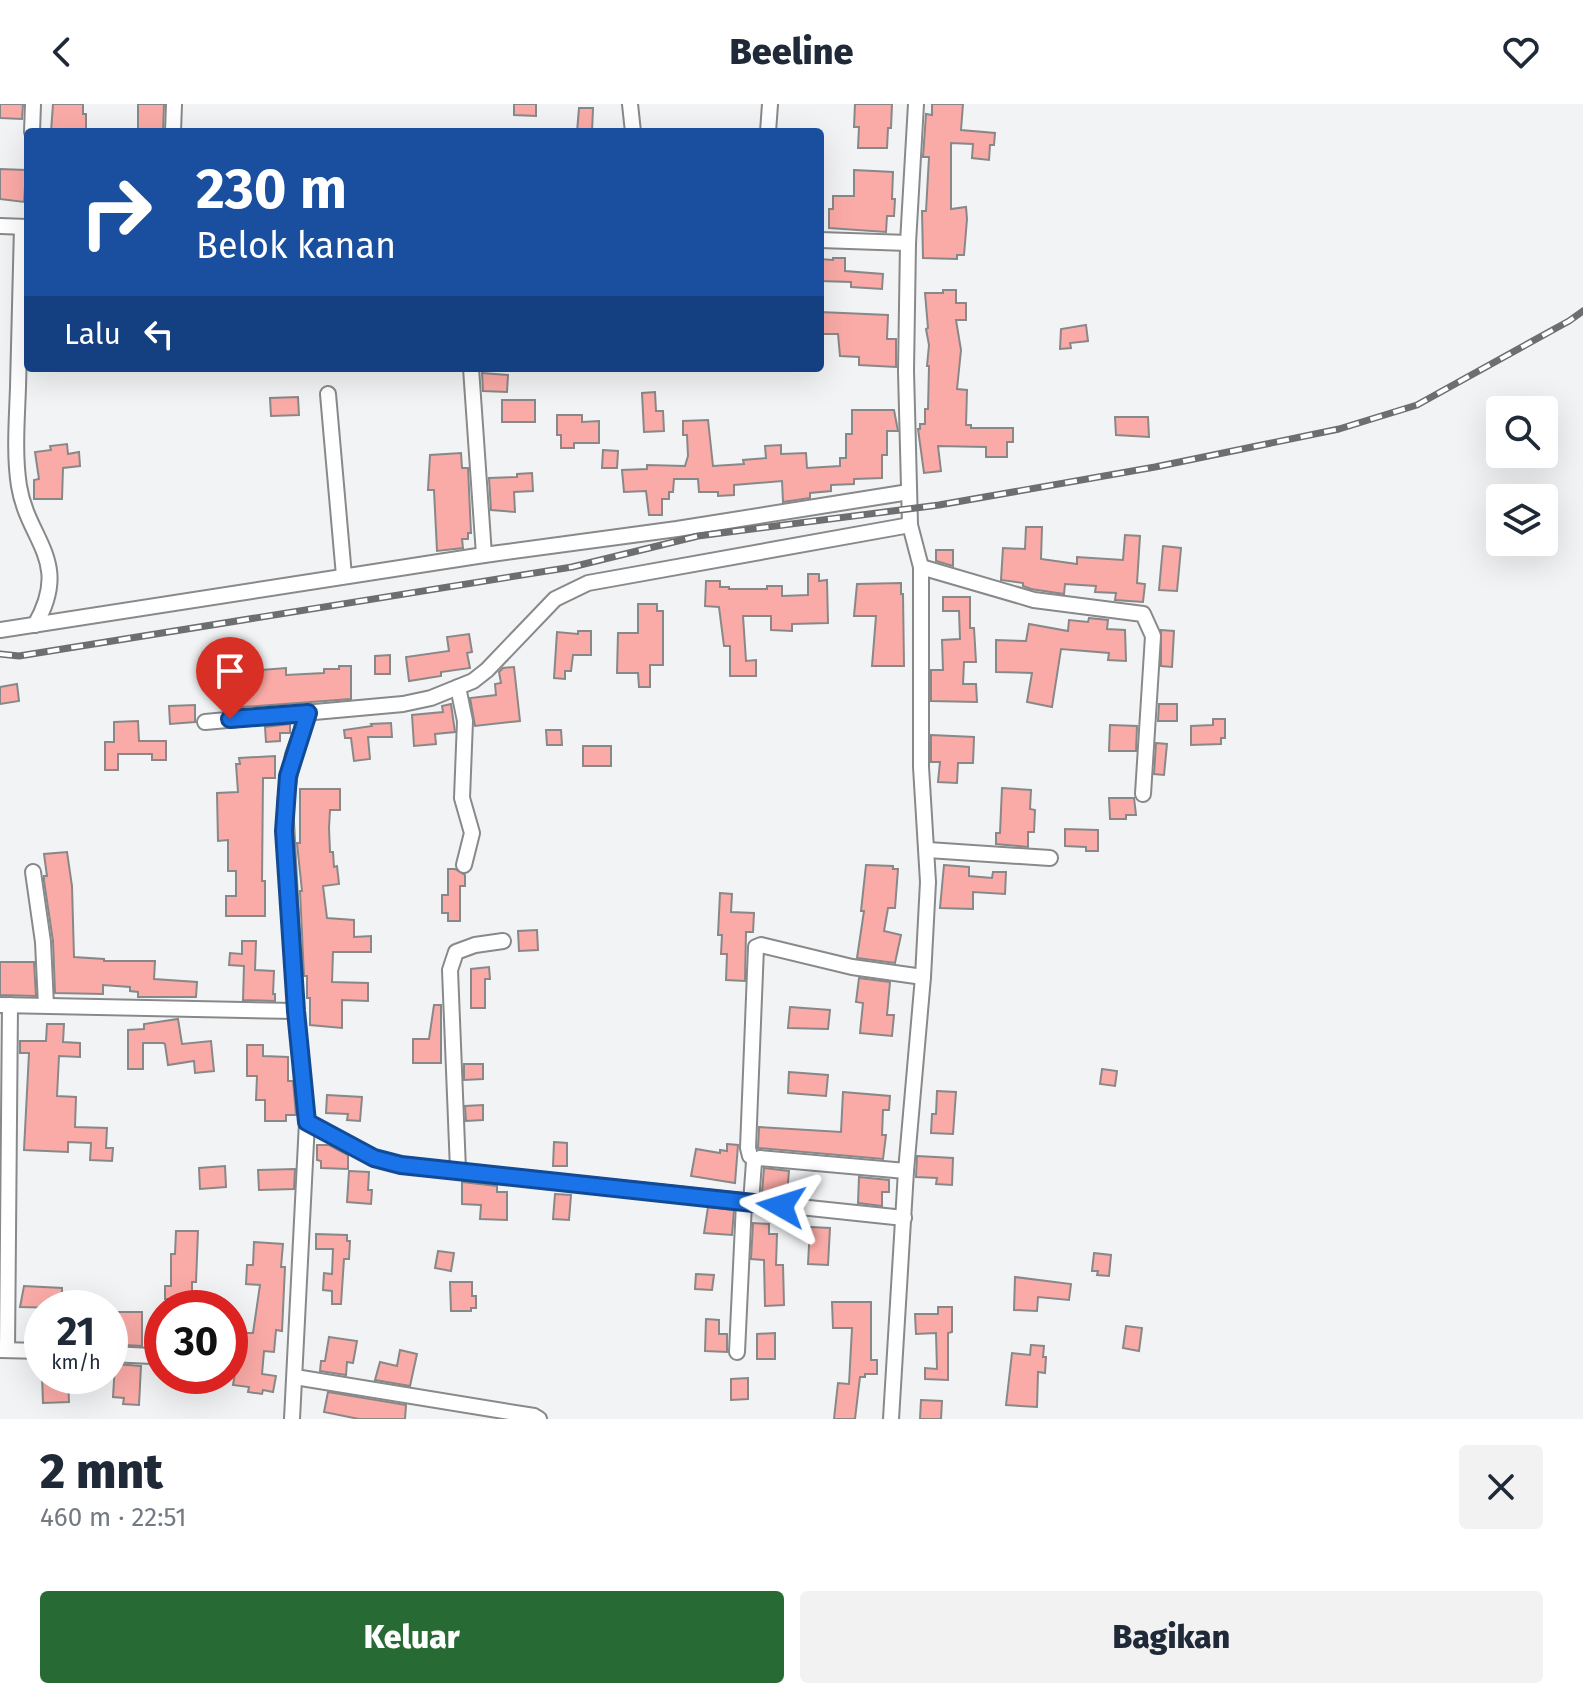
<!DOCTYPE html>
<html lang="id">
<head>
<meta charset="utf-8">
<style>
  :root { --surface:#fff; --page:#f2f2f3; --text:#1f2937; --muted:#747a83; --accent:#276a34 }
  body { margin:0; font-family:"Fira Sans",sans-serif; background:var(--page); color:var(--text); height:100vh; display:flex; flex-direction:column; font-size:30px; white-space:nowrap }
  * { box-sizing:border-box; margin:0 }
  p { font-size:26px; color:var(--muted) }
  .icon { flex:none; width:44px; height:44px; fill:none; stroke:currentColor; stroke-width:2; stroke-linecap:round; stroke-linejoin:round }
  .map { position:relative; height:1315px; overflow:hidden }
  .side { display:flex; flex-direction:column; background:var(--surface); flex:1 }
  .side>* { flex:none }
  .hud { position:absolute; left:24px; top:24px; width:800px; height:244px; border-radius:8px; box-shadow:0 8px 32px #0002; background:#1a4fa0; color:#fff; overflow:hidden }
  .controls { position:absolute; left:1486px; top:292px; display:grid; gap:16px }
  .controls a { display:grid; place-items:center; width:72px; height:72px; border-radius:8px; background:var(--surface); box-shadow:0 8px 32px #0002; font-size:40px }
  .speed { position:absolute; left:24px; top:1186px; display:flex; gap:16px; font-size:40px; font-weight:700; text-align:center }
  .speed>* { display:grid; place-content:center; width:104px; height:104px; border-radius:50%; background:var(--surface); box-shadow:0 8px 32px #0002; line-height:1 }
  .speed small { font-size:20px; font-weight:400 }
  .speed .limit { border:12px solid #d22; background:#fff; color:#111 }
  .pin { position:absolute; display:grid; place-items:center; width:68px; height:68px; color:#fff; margin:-82px -34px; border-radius:50% 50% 50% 0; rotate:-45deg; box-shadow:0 0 8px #0007 }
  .pin .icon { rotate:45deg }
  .me { position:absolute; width:88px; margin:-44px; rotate:276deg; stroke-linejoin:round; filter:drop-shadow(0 0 6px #0008) }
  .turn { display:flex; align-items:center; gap:28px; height:168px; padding:0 40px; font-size:36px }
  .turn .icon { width:104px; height:104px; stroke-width:2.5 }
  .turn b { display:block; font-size:56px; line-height:68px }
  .then { display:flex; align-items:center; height:76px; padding:0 40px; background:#0003; gap:16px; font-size:30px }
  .round { display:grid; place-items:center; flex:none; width:84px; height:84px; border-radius:8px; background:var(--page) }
  .headline { display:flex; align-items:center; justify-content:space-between; height:136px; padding:0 40px }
  h1 { font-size:48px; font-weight:800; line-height:60px }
  .cta { display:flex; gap:16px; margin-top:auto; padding:16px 40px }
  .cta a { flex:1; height:92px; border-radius:8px; background:var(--accent); color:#fff; font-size:32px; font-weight:800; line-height:92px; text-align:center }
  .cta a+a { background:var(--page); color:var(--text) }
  header { display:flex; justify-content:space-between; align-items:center; height:104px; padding:0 40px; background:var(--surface); font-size:36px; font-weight:800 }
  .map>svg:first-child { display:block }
  .building { fill:#fbaba7; stroke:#898888; stroke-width:2 }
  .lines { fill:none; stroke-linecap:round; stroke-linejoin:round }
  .minor-casing { stroke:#88898a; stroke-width:18 }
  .minor { stroke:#fff; stroke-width:14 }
  .rail-casing { stroke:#6d6e6f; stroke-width:7 }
  .rail { stroke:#fff; stroke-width:4; stroke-dasharray:12; stroke-linecap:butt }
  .route-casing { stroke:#114b97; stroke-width:20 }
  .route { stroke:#1a73e8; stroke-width:14 }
</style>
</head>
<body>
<header><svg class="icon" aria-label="back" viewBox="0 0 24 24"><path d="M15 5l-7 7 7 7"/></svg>Beeline<svg class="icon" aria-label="heart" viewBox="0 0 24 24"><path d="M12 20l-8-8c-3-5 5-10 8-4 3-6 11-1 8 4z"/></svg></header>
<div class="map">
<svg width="1583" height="1315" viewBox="0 0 1583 1315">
  <rect width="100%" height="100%" fill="#f2f3f5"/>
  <g class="building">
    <path d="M0,0H23L22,15L0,14Z"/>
    <path d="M53,0H83V10H86V28H51Z"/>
    <path d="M138,0H164L163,28H138Z"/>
    <path d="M514,0H536V12L514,11Z"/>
    <path d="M855,0H892L891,24H888L887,44H858L859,23H854Z"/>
    <path d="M932,0H963L961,26L995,29L994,41H990L989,56L972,54L973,40L951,39V105L966,103L967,115L964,151H957V155L923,154L922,107H926L929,53H923L926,10L932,11Z"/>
    <path d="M579,4H593L592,28H577Z"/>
    <path d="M0,65L26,66L24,98L0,95Z"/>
    <path d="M854,66L893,68L892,95H895L894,112H887L886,128L829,124V105H833V92H854Z"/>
    <path d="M833,154H845V167L883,170L882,185L851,183V178L820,177V155L833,156Z"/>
    <path d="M943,186H956V199H966V216H956L961,246L957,285L967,286L966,321H971V324H1013V338H1007V353H986V343L938,342L941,367L924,369L918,325H920V320H925V305H928L929,262H927L929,241L926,225L928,224L925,189H943Z"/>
    <path d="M820,208L888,211L887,235H896V263L859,261V253L840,252L838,230H820Z"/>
    <path d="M1086,221L1088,237L1070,239L1071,244L1060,245L1061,225Z"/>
    <path d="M482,269L508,271L507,288L483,287Z"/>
    <path d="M655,288L656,307H663L664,327L644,328L642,289Z"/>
    <path d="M298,293L299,311L271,312L270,294Z"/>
    <rect x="502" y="296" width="33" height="22"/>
    <path d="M852,306H894L898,327H887V351H882V374L854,375V380L831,381V387L810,389V394L783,398L782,377L734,381V391L718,392V388H699L698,375H674L673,388H669V395H662V411H649L646,387L624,388L622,366L647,365V361L685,362L688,352L687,331H683V317L708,316L713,362L744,360L743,356L766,354L765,342L781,341V350L806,349L807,364L840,362V354H846V330H852Z"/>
    <path d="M557,311H582V318L599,317V339H574V344H561V331H557Z"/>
    <path d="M1115,313H1148L1149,333L1116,331Z"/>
    <path d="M67,340L68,350L79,348L80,362L63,364L62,395H34V376L39,375L35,348L51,346L50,342Z"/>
    <path d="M603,346L618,347L617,364H602Z"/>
    <path d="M461,349L462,364H468L471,429H468V435H462L463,444L437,447L434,386H428L430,351Z"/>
    <path d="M532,369L533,387L514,388L515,408L491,406L489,374L517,373V370Z"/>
    <path d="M1026,423H1042L1041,455L1077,460V453L1123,456L1125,431L1140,432L1137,479L1145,480L1143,498L1115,496L1116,489L1095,488L1096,482L1065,480L1064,490L1031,485L1023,482V479L1001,476L1003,444L1025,445Z"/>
    <path d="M1163,442L1181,444L1177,487L1159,486Z"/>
    <path d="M936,446H953V462L936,457Z"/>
    <path d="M808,470H819V477L827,476L828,519L792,520V527L771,526V512H743L746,557L756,556V572H730V542H724L719,503L705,502L706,477H720V483H729V485H767V482H782V492L808,491Z"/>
    <path d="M901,479V490H903L904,562H872L876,512H854L857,480Z"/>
    <path d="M943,493H970V524H974L976,558H964L963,580H976L977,598L931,597V566H943L942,536L960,535L959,507H943Z"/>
    <path d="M638,500H657V507H663V561H650V583H639L638,569H617L618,529H638Z"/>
    <path d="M1089,514L1108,516L1107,525L1125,526L1126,557L1108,556L1109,549L1061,545L1052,603L1027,598L1032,569L996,568V536L1026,537L1029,520L1068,527L1069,516L1088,518Z"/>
    <path d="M1161,526L1174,527L1172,563L1161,562Z"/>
    <path d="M578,527H591V551H573L571,567H565V575L554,574L557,528L578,530Z"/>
    <path d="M469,530L472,548L467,549L470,564L441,568V572L409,577L406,553L449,547L447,533Z"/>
    <path d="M390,551V570H375V552Z"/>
    <path d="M339,562H351V595L229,604L226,576H234L233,568L286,564V571L324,569V565H339Z"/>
    <path d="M514,563L520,617L475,622L470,594L496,591L495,580L501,579L499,568L503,564Z"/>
    <path d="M17,580L19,597L0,600V583Z"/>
    <path d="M451,600L455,628L435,630L436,640L414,642L412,611L443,608L442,602Z"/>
    <path d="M1159,600H1177V617H1158Z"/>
    <path d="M195,601V618L170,620L169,602Z"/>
    <path d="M1213,615H1225V634H1221V640L1191,641V622L1213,621Z"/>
    <path d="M138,617L139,637H166V656H152V650H118V666H105V638H114V618Z"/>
    <path d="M391,619L392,633H368L370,655L354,657L351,634H345L344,626L372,622L371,620Z"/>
    <path d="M290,620V629H280V637L266,638L265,623Z"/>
    <path d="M1110,621L1137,622L1136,647H1109Z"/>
    <path d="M546,626H561L562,641H547Z"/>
    <path d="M931,631L974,633L973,659H958L957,679L938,678L940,658H931Z"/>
    <path d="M1156,639L1167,640L1164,671L1154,670Z"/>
    <rect x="583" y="642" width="28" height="20"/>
    <path d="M275,652V674H263L262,777H265V812H226V792H236V767H228V736L218,737L217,689L238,688L236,660H240L239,654Z"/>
    <path d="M1002,684L1031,686L1030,705L1035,706L1034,728H1028V743L996,740V729H1000Z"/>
    <path d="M300,685H340V706H330L329,724L330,748H333L334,763L337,762L339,780L323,782L327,814L354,816V833L371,832V848H333L332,878L368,879V897L342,896V924L310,921V894H307V872H304L300,787H302L297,739H300Z"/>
    <path d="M1109,694H1134L1136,711H1126V715H1110Z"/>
    <path d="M1065,725L1098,726V747H1086V743L1065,742Z"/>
    <path d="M67,748L72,782L74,853L104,855V857H155L154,875L197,878L196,893H138V888L130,887V883L103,881V890L55,889L53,837L44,777V772H47L44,750Z"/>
    <path d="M866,761L893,762V765H898L895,804H888L884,827L901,831L895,859L857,854L864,807H861Z"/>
    <path d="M944,761L969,763V772L992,774L993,768H1006L1005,790L973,788V805L940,804Z"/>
    <path d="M448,765H455L465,771V782H460V817H448V809H442V791H448Z"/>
    <path d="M720,789L732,790L731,808L754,809L753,828H746L745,877L726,876L727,850H721L722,831H718Z"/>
    <path d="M537,826L538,846L519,847L518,827Z"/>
    <path d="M242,837H256L255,866L274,867L273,890H275V897L243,896L244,862L229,861L230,849L242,850Z"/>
    <path d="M0,858H34L36,892L0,891Z"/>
    <path d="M489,863L490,875H485V904H471V865Z"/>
    <path d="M859,874L890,878L887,911H894L892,932L860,929L863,899L856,898Z"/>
    <path d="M434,901H441V959H413V935H429Z"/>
    <path d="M790,903L830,906L828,925L788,924Z"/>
    <path d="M178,915L182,940L211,937L214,967L195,969L194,957L168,961L165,940L163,939H143V965H128V926L144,925V920Z"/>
    <path d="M47,920H64L63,938L80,939V953L59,952L57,992L76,993L75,1023L107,1024L106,1044H113L112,1057L90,1056L91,1039L68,1038V1048L24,1046L29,949H20V937H46Z"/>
    <path d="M247,941H263V952L288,953V977H293L296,1011H286V1017H265V996H256L257,972H247Z"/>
    <path d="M464,960H483V975L464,976Z"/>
    <path d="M1102,965L1117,967L1115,982L1100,980Z"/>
    <path d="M789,968L828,971L826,992L788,989Z"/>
    <path d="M937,987L956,988L953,1030L931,1029L932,1010H936Z"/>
    <path d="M843,988L890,992L889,1006H883L882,1031H886L883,1055L758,1044L759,1023L841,1028Z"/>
    <path d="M327,991L362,993L360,1017L347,1016L348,1010L326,1009Z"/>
    <path d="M483,1001V1016L466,1017L465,1002Z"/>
    <path d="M554,1038L567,1039V1062H553Z"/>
    <path d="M727,1040L738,1041L735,1079L691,1072L696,1045L720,1049V1046L727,1047Z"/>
    <path d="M317,1041H329L348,1051V1065L321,1064V1057L317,1056Z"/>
    <path d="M917,1052L953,1054L952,1081L936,1080L937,1074L916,1073Z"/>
    <path d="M225,1062L226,1083L200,1085L199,1064Z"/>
    <path d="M764,1064L789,1067L787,1090L762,1089Z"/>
    <path d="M295,1065L294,1085L259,1086L258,1066Z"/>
    <path d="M349,1067L369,1068L368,1086H372L371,1100L347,1098Z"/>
    <path d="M859,1073L889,1076V1088H882V1102L858,1099Z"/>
    <path d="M462,1078L497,1082V1088H507V1116L480,1115L481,1101L462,1100Z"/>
    <path d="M555,1090L571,1091L569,1116L553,1115Z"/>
    <path d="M708,1103L734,1106L732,1131L704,1129Z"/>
    <path d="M753,1119L769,1120V1130H777L776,1161H783L784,1201L765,1202L764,1156L751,1155Z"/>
    <path d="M810,1123L830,1124L828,1161L808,1160Z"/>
    <path d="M176,1127H198L196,1178H192V1195H165V1182H171V1150H175Z"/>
    <path d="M316,1130L347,1131V1137H350L349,1155H344L341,1200H332V1187L323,1186L324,1169L332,1170L333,1145H316Z"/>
    <path d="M254,1138L283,1140L281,1163H285L282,1227L276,1226L274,1248L264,1247L262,1270L276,1272L273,1288L263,1286L262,1290L248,1288L249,1283L233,1281L235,1269H237L240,1229H253L260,1181L246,1180L247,1161H253Z"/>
    <path d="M438,1147L454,1149L451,1167L435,1164Z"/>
    <path d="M1094,1149L1111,1151L1109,1172L1097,1171L1098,1167H1092Z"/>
    <path d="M696,1170L714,1171L712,1186L695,1185Z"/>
    <path d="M1015,1173L1071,1180L1069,1196L1038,1193L1037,1207L1014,1206Z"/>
    <path d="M450,1178H472V1192H476V1204H471V1207H451Z"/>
    <path d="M24,1182L62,1184V1204L20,1203Z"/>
    <path d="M832,1198H871V1256H877V1270H865V1273H860L855,1315H834L838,1279L849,1280L852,1224H833Z"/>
    <path d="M938,1203H952V1228L948,1229V1276L925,1275V1264L937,1265L936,1229L916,1230L915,1210H938Z"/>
    <path d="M117,1208H142V1242L124,1241V1221H117Z"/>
    <path d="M706,1215L719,1216V1230H727V1248L705,1247Z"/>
    <path d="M1126,1222L1142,1224L1139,1247L1123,1244Z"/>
    <path d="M775,1229V1255H757V1230Z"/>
    <path d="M329,1233L357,1237L353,1259L347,1258L346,1271L320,1267L321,1257H325Z"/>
    <path d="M1031,1241L1044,1242L1043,1253H1046L1045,1269L1038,1268L1037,1303L1006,1301L1012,1249L1030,1251Z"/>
    <path d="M400,1246L417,1250L410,1282L375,1276L380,1258L397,1262Z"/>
    <path d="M115,1260L141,1262L139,1301L123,1300L124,1294L113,1293Z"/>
    <path d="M42,1272H68L69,1298L43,1299Z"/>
    <path d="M748,1274V1295L731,1296V1275Z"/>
    <path d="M328,1288L406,1301L405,1315H359L324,1308Z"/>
    <path d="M921,1296L942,1297L941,1315H920Z"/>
  </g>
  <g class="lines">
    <defs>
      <g id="minor">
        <path d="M630,0L633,28"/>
        <path d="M32,28L33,0"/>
        <path d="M173,28L174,0"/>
        <path d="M768,28L770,0"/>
        <path d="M0,122L28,123"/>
        <path d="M22,123C21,176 19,230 18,283C17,315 14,350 19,382C28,437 72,457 35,521"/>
        <path d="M820,136L908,139"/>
        <path d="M471,264L484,451"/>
        <path d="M328,290L344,472"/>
        <path d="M921,463L1034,496L1143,510L1153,532L1143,690"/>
        <path d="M0,526L484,451L677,425L909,388"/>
        <path d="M458,583L465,617L462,694L472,729L464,761"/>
        <path d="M205,618L403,600L431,594L473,577L487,566L555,495L588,479L910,421"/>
        <path d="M928,746L1050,754"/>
        <path d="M33,768L43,838L46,901"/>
        <path d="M0,901L296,907"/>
        <path d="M307,1018L374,1054L401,1061L904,1114"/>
        <path d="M756,1056L750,1052L748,1044L756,843L761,841L852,863L923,873"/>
        <path d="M458,1066L450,866L456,848L475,841L503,837"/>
        <path d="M751,1099L754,1058L760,1054L906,1067"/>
        <path d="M0,1246L42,1247"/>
        <path d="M7,1246L10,901"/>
        <path d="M737,1248L744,1099"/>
        <path d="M110,1250L152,1252"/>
        <path d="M295,1273L534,1312L539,1315"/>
        <path d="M292,1315L307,1018L296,907L285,699L293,651L308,609"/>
        <path d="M891,1315L906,1067L923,873L928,778L921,663V463L910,421L906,267L908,139L916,0"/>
      </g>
    </defs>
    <use href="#minor" class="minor-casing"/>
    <use href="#minor" class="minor"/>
    <defs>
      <path id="rail" d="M0,550L19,552L572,463L698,432L939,401L1155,363L1339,325L1417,301L1569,217L1583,207"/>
    </defs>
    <use href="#rail" class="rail-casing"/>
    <use href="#rail" class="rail"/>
  </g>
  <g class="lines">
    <defs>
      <path id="route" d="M230,615L308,609L288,672L284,727L296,907L307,1018L374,1054L401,1061L781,1102"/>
    </defs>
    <use href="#route" class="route-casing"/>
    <use href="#route" class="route"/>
  </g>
</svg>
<div class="controls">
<a><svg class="icon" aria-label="search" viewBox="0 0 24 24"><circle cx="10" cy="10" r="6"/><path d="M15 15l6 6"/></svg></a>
<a><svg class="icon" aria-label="layers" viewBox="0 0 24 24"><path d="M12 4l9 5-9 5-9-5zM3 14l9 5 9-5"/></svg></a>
</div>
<div class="speed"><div>21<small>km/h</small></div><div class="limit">30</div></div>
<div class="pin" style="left:230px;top:615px;background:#d93025"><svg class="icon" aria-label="arrive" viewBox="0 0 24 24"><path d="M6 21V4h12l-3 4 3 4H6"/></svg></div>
<svg class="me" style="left:781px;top:1102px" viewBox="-20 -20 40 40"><path d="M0-17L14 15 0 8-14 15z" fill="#1a73e8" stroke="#fff" stroke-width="4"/></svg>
<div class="hud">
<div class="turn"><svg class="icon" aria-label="right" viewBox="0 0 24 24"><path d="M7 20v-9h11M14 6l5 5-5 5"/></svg><div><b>230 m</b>Belok kanan</div></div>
<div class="then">Lalu<svg class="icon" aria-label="left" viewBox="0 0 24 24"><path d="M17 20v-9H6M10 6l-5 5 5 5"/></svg></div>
</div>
</div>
<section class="side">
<div class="headline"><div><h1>2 mnt</h1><p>460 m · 22:51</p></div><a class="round"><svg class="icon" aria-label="close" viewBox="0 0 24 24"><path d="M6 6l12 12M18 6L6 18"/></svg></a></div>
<div class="cta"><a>Keluar</a><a>Bagikan</a></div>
</section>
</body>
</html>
